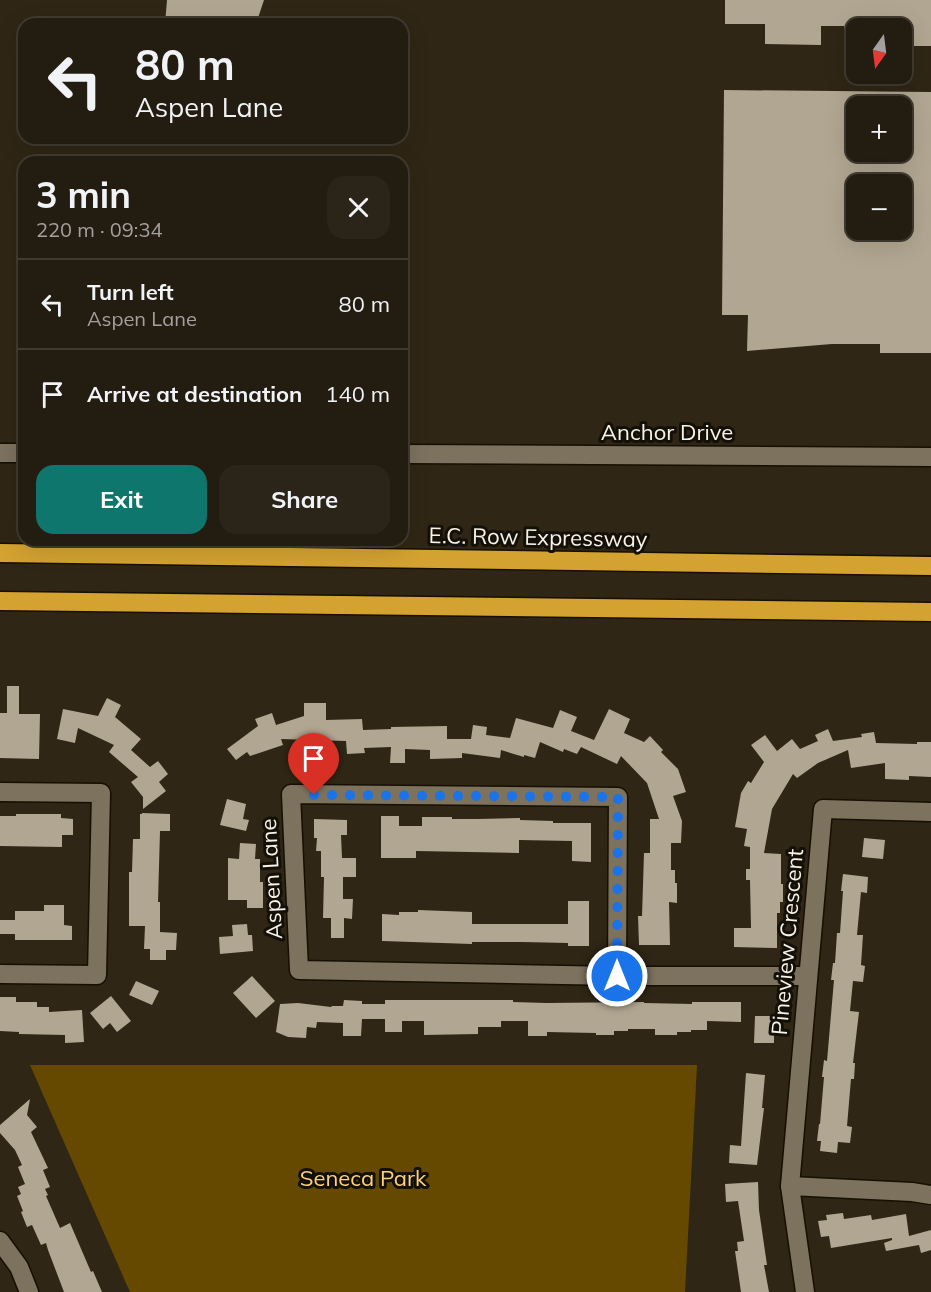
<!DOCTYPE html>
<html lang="en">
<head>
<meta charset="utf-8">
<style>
  :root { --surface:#231c10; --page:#2b2519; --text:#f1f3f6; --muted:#a3a19f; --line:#403a30; --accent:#0f766e }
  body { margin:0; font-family:Mulish,sans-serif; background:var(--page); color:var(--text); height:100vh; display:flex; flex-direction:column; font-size:22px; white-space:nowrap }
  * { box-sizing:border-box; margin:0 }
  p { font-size:20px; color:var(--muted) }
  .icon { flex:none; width:33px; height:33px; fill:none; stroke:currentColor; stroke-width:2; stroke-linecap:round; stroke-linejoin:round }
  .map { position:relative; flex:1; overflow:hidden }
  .sheet { position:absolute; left:18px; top:156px; width:390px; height:390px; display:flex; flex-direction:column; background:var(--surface); border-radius:18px; box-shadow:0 6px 24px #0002,0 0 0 2px var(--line) }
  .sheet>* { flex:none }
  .hud { position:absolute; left:18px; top:18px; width:390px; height:126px; border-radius:18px; box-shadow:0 6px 24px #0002,0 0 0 2px var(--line); background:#231c10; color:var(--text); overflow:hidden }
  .needle { width:39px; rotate:194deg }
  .fabs { position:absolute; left:846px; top:18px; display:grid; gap:12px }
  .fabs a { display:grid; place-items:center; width:66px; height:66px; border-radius:12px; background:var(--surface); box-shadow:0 6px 24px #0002,0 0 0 2px var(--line); font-size:30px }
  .pin { position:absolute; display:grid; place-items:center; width:51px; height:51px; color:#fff; margin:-62px -26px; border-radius:50% 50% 50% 0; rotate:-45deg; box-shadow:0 0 6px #0007 }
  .pin .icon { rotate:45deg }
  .me { position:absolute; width:66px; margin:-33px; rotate:0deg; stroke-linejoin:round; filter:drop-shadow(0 0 4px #0008) }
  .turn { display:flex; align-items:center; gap:21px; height:126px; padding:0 18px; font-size:27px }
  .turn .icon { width:78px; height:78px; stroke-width:2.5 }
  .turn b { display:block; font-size:42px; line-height:51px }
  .round { display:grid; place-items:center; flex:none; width:63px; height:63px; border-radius:18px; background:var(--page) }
  .overview { display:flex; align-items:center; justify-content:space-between; height:102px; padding:0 18px }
  h1 { font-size:36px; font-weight:700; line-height:45px }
  .action { display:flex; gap:12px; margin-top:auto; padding:12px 18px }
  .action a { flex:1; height:69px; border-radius:18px; background:var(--accent); color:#fff; font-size:24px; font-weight:700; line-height:69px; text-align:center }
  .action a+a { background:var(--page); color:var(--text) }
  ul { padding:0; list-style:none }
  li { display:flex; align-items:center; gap:18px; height:90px; padding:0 18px; border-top:2px solid var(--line) }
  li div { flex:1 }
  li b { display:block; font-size:22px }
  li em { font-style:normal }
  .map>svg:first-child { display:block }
  .green { fill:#664900 }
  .building { fill:#b1a691; fill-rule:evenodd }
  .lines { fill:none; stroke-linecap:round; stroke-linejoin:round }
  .minor-casing { stroke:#170f01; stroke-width:21 }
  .highway-casing { stroke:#170f01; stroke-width:21 }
  .minor { stroke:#7c725e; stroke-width:18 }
  .highway { stroke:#d4a231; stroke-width:18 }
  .route { stroke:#1a73e8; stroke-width:10; stroke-dasharray:0 18 }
  .labels { text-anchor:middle; stroke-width:6; stroke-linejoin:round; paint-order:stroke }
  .street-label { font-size:22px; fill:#f8f2e7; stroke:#131008 }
  .park-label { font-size:22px; fill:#fdd27c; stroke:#131008 }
</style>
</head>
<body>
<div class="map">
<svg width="931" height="1292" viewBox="0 0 931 1292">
  <rect width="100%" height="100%" fill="#2f2615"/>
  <path class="green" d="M30,1065H697L685,1292H130Z"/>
  <g class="building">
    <path d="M167,0H264L256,24H165Z"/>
    <path d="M725,0H931V46H902V28H856V46H844V26H821V45L765,44V24H725Z"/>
    <path d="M724,90L931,92V353H880V344H832L747,351L748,315H722ZM856,106H902V152H856ZM856,184H902V230H856Z"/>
    <path d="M7,686H19V714H40L39,759L0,758V713H7Z"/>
    <path d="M107,698L121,705L115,717L141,739L131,750L150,767L158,761L168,774L159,782L166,791L143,809V797L131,782L138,777L109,752L114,745L78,728L75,743L57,739L63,709L98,716Z"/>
    <path d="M304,703H326V720L362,719L363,730L391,729V727L447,726V739H471L473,725L487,727L486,735L510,738L516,718L553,728L560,710L577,717L571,731L594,740L609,709L630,719L624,733L644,742L650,736L663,750L661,752L678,769L686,792L673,796L682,821L681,843H671V870H675V883H677V903L669,902L670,945H639L638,916H642L644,853H650V819H659L647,783L621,756L617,764L581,747L577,754L564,749L563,752L540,742L535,758L524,755V757L501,750L500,758L462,753V758L430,759V750L405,749V763H390L391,747L364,748L365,753L347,754L346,741L281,739L283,745L250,756L247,752L236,760L227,749L258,726L255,719L272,713L276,725L304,716Z"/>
    <path d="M828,729L833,741L862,737L861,734L874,732L876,743L917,744V742H931V777L909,776V780L885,779V763L851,768L848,750L818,763L797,778L793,774L772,809L764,853L781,854V884H783V902H780V913H777V948L734,947V928H751L750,880H746V869H750V847L744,846L747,829L735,827L741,793L748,781L751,783L764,762L751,745L765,735L777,751L792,739L800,749L818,741L815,735Z"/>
    <path d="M227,799L246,804L243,819L249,820L246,831L220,825Z"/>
    <path d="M142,813L170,814V831H160L158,902H160V932L177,933L176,950H166V960H150V949H144L145,926H129V872H132L133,839H140V814H142Z"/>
    <path d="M16,814H61V818L73,819V835H62V847L0,846V816H16Z"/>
    <path d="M381,816H399V826H422V817H452V819H478L520,818V820L553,821V823H591V862L572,861V841L519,840V853L416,851V858H381Z"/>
    <path d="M314,819L347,820V835H341L342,858H356V877H343V899H353L352,919L344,918V938H331V918H323L324,877H321V851H316L317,838H314Z"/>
    <path d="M864,838L885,840L883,859L862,857Z"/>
    <path d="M240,843L256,844L255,859H260V882H263V908H247V900H228V858L239,859Z"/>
    <path d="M843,874L868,877L867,893L861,892L857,935H863L861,965L865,966L863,982L853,981L850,1011L859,1012L853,1063H855L854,1079H851L847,1126L852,1127L850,1143L838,1142L837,1153L820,1151L821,1141H817L819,1124H820L824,1077H822L824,1060L827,1061L834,980H831L833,963H835L837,933H840L843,891H841Z"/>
    <path d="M568,901H589V946H568V943L522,942H472V944L382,941V914L399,915V912H418V910L472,912V924H568Z"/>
    <path d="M44,905H64V925L72,926V940H15V934H0V920H15V911H44Z"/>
    <path d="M247,924L248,935H252L253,951L220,954L219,937L233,936L232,925Z"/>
    <path d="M252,976L275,1001L256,1018L233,993Z"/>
    <path d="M136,981L159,991L152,1005L129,995Z"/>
    <path d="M111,996L131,1021L117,1032L110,1023L103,1029L90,1013Z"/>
    <path d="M0,997H16V1002H37V1007H49V1012L82,1010L84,1042L65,1043V1035L19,1034V1032L0,1031Z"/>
    <path d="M344,1000L362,1001V1004H385V1000H513V1002L546,1003L644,1002V1003L692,1004V1002H741V1022L707,1021V1030H691V1032H677V1035H655V1029H628V1031H614V1035H596V1033L547,1032V1036H528V1021H501V1027H478V1034L424,1035V1021H402V1032H385V1019H362L361,1036H343V1023L317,1022L316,1028L307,1027L306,1038L288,1037L276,1032L280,1004L298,1003L331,1007L332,1006H343Z"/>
    <path d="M755,1016H774V1043H754Z"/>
    <path d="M746,1073L765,1075L762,1108H764L757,1165L729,1163L730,1145L741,1146Z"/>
    <path d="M30,1099L27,1115L37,1127L31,1132L48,1168L43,1170L50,1187L45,1189L48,1195L46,1196L60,1228L70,1223L91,1272L93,1271L102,1292H64L48,1250L46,1243L41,1245L32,1225L27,1227L21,1212L23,1211L17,1196L21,1194L18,1187L25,1184L18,1167L22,1165L15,1150L0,1133V1125Z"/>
    <path d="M758,1182L759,1210L767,1265H764L769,1292H741L735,1251H738L737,1242L744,1241L738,1201L726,1202L725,1184Z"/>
    <path d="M843,1213L844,1219L871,1215L872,1220L906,1214L909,1236L931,1230V1250L921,1253L919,1245L886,1251L884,1243L892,1240V1238L831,1248L829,1236L821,1237L818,1221L827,1220L826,1215Z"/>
  </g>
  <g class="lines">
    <defs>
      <g id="minor">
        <path d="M0,453H24"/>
        <path d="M402,454L931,457"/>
        <path d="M0,792L101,793L97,975L0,974"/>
        <path d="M617,976L299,970L291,794L618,797L617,976H808"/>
        <path d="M790,1186L912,1192L931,1195"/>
        <path d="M0,1241L19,1267L29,1292"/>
        <path d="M805,1292L790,1186L823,809L931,812"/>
      </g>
      <g id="highway">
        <path d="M0,553L931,566"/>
        <path d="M0,601L931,612"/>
      </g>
    </defs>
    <use href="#minor" class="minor-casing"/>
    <use href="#highway" class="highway-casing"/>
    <use href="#minor" class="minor"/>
    <use href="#highway" class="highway"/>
  </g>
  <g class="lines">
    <path class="route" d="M314,795L618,797L617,976"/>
  </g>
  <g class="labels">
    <g class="street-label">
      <text x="667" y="440">Anchor Drive</text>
      <text transform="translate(538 537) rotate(1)" y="8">E.C. Row Expressway</text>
      <text transform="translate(271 879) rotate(-93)" y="8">Aspen Lane</text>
      <text transform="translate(787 942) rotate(-85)" y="8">Pineview Crescent</text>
    </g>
    <g class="park-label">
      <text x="363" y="1186">Seneca Park</text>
    </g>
  </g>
</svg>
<div class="fabs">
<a><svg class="needle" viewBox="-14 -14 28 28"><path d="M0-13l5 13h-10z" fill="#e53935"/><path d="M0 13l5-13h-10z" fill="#a3a19f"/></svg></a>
<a>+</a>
<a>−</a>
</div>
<div class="pin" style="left:314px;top:795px;background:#d93025"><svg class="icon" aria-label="arrive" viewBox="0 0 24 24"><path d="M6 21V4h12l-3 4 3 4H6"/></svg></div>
<svg class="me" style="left:617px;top:976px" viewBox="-20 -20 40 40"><circle r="17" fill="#1a73e8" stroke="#fff" stroke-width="3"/><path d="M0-11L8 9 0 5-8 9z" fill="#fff"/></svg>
<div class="hud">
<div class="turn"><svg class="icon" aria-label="left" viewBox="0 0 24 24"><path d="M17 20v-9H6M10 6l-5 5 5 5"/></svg><div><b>80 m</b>Aspen Lane</div></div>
</div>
<section class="sheet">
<div class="overview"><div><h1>3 min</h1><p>220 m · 09:34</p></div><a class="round"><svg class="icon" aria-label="close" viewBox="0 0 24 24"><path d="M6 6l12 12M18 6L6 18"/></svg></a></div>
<ul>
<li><svg class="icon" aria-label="left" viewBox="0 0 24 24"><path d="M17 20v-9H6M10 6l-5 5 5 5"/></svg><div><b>Turn left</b><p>Aspen Lane</p></div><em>80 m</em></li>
<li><svg class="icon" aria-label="arrive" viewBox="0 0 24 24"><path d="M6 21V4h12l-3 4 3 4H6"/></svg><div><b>Arrive at destination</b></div><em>140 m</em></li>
</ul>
<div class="action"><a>Exit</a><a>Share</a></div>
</section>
</div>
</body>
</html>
